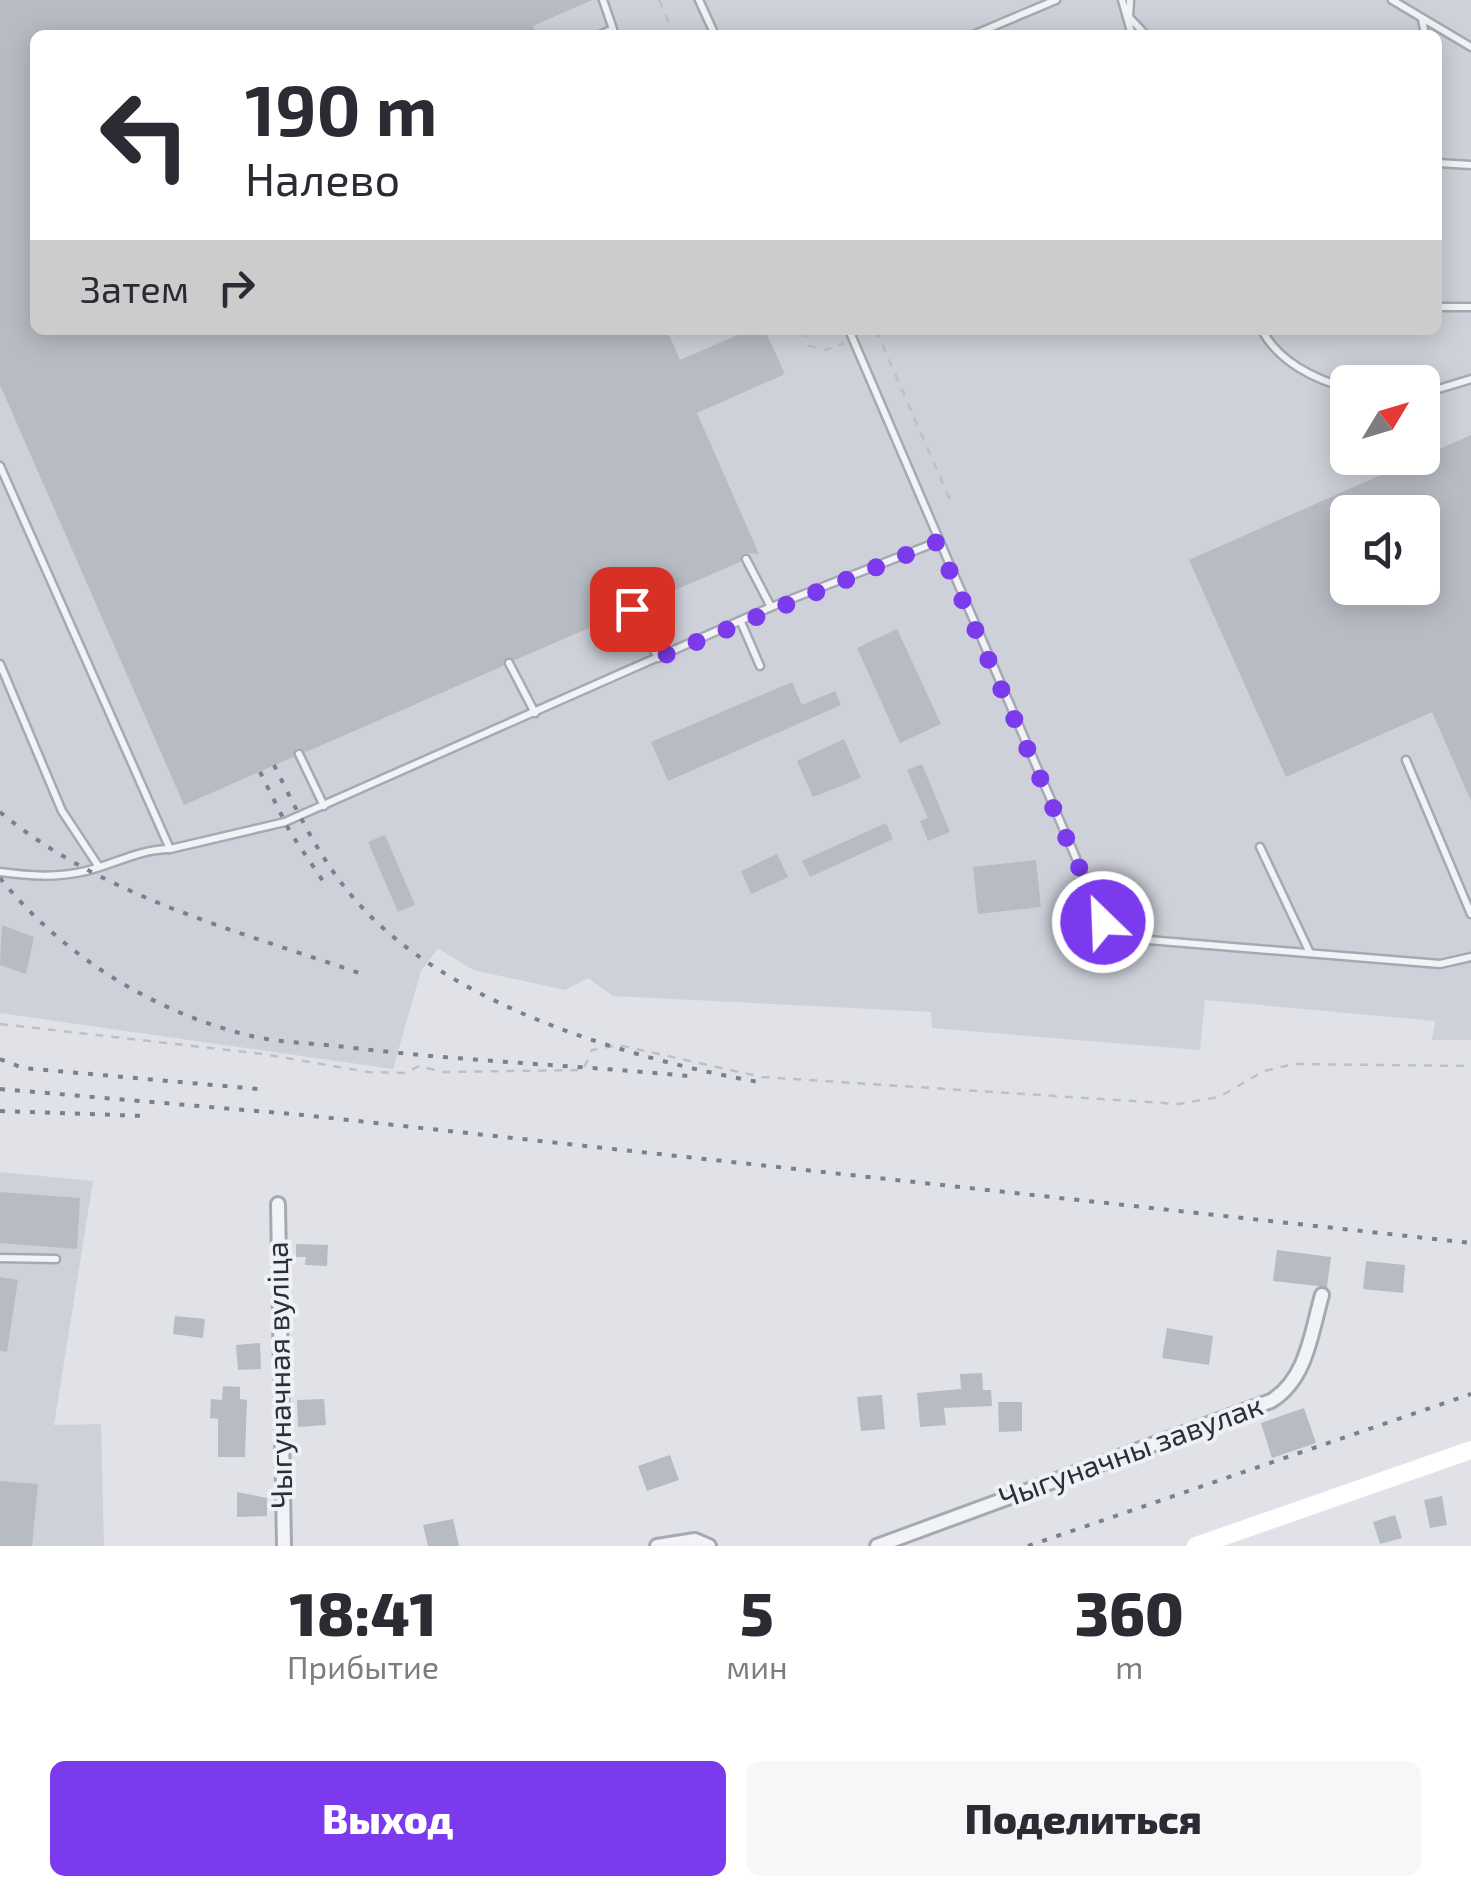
<!DOCTYPE html>
<html lang="ru">
<head>
<meta charset="utf-8">
<style>
  :root { --surface:#fff; --page:#f7f7f7; --text:#2b2b33; --muted:#7c7c81; --accent:#7c3aed }
  body { margin:0; font-family:"Exo 2",sans-serif; background:var(--page); color:var(--text); height:100vh; display:flex; flex-direction:column; font-size:38px; white-space:nowrap }
  * { box-sizing:border-box; margin:0 }
  p { font-size:32px; color:var(--muted) }
  .icon { flex:none; width:55px; height:55px; fill:none; stroke:currentColor; stroke-width:2; stroke-linecap:round; stroke-linejoin:round }
  .map { position:relative; height:1546px; overflow:hidden }
  .drawer { display:flex; flex-direction:column; background:var(--surface); flex:1 }
  .drawer>* { flex:none }
  .top-card { position:absolute; left:30px; top:30px; width:1412px; height:305px; border-radius:15px; box-shadow:0 5px 25px #0003; background:#fff; color:var(--text); overflow:hidden }
  .needle { width:65px; rotate:52deg }
  .controls { position:absolute; left:1330px; top:365px; display:grid; gap:20px }
  .controls a { display:grid; place-items:center; width:110px; height:110px; border-radius:15px; background:var(--surface); box-shadow:0 5px 25px #0003; font-size:50px }
  .pin { position:absolute; display:grid; place-items:center; width:85px; height:85px; color:#fff; margin:-42px; border-radius:20px; box-shadow:0 5px 15px #0006 }
  .me { position:absolute; width:110px; margin:-55px; rotate:336deg; stroke-linejoin:round; filter:drop-shadow(0 0 8px #0008) }
  .turn { display:flex; align-items:center; gap:35px; height:210px; padding:0 50px; font-size:45px }
  .turn .icon { width:130px; height:130px; stroke-width:2.5 }
  .turn b { display:block; font-size:70px; line-height:85px }
  .then { display:flex; align-items:center; height:95px; padding:0 50px; background:#0003; gap:20px; font-size:38px }
  .eta { display:flex; justify-content:space-evenly; align-items:center; height:170px; text-align:center }
  .eta b { font-size:60px; font-weight:800; line-height:70px }
  .primary-button { display:flex; gap:20px; margin-top:auto; padding:20px 50px }
  .primary-button a { flex:1; height:115px; border-radius:15px; background:var(--accent); color:#fff; font-size:40px; font-weight:800; line-height:115px; text-align:center }
  .primary-button a+a { background:var(--page); color:var(--text) }
  .map>svg:first-child { display:block }
  .built { fill:#ced1d9; fill-rule:evenodd }
  .building { fill:#b7bbc3; fill-rule:evenodd }
  .lines { fill:none; stroke-linecap:round; stroke-linejoin:round }
  .lane-casing { stroke:#a6a9b1; stroke-width:11 }
  .street-casing { stroke:#a6a9b1; stroke-width:18 }
  .path { stroke:#bec0c6; stroke-width:2.5; stroke-dasharray:8 8; stroke-linecap:butt }
  .lane { stroke:#f2f3f6; stroke-width:6 }
  .street { stroke:#f2f3f6; stroke-width:12 }
  .secondary { stroke:#fff; stroke-width:18 }
  .rail { stroke:#7b808f; stroke-width:4; stroke-dasharray:5 10; stroke-linecap:butt }
  .route { stroke:#7c3aed; stroke-width:18; stroke-dasharray:0 32.4 }
  .labels { text-anchor:middle; stroke-width:8; stroke-linejoin:round; paint-order:stroke }
  .street-label { font-size:30px; fill:#2a2f3d; stroke:#eff1f5 }
</style>
</head>
<body>
<div class="map">
<svg width="1471" height="1546" viewBox="0 0 1471 1546">
  <rect width="100%" height="100%" fill="#e0e2e7"/>
  <g class="built">
    <path d="M0,0H1471V1040H1432L1435,1021L1205,1000L1200,1050L932,1028L931,1012L613,996L588,978L565,990L473,970L438,948L421,971L393,1069L0,1013ZM35,35H1438V330H35ZM1348,382H1422V458H1348ZM1348,512H1422V588H1348Z"/>
    <path d="M0,1172L93,1181L54,1425L101,1424L104,1546H0Z"/>
  </g>
  <g class="building">
    <path d="M0,0H592L533,26L537,35H35V330H667L680,360L749,330H765L785,374L697,413L759,554L744,553L740,562L638,606L630,603L626,612L515,660L507,657L503,666L306,752L297,748L293,757L184,805L0,385Z"/>
    <path d="M1471,435V801L1432,712L1286,777L1189,560ZM1348,512H1422V588H1348Z"/>
    <path d="M897,629L941,724L900,743L857,648Z"/>
    <path d="M792,682L802,705L835,691L841,705L668,781L651,742Z"/>
    <path d="M844,739L861,778L813,797L797,761Z"/>
    <path d="M922,764L950,832L928,841L920,821L928,818L907,770Z"/>
    <path d="M886,823L893,839L810,877L802,861Z"/>
    <path d="M385,835L415,905L398,912L368,842Z"/>
    <path d="M777,854L788,877L751,894L741,871Z"/>
    <path d="M1036,860L1041,907L978,914L973,867Z"/>
    <path d="M2,925L34,937L26,974L0,965Z"/>
    <path d="M0,1192L80,1198L77,1249L0,1243Z"/>
    <path d="M296,1244L328,1245L327,1266L305,1265L306,1257H296Z"/>
    <path d="M1277,1250L1331,1257L1327,1287L1273,1281Z"/>
    <path d="M1366,1261L1405,1265L1403,1293L1363,1289Z"/>
    <path d="M0,1277L18,1280L7,1352L0,1351Z"/>
    <path d="M175,1316L205,1319L203,1338L173,1334Z"/>
    <path d="M1167,1328L1213,1336L1209,1365L1162,1358Z"/>
    <path d="M260,1343L261,1369L238,1370L236,1345Z"/>
    <path d="M982,1373L983,1390H991L992,1406L944,1408L946,1425L920,1427L917,1393L961,1389L960,1374Z"/>
    <path d="M223,1386L240,1387V1399L247,1400L245,1457H218V1419L210,1418L211,1399L222,1400Z"/>
    <path d="M882,1395L885,1429L861,1431L857,1397Z"/>
    <path d="M324,1399L326,1425L298,1427L297,1400Z"/>
    <path d="M998,1402H1022V1431L999,1432Z"/>
    <path d="M1304,1408L1316,1443L1272,1458L1261,1423Z"/>
    <path d="M670,1455L679,1480L647,1491L638,1466Z"/>
    <path d="M0,1481L38,1484L32,1546H0Z"/>
    <path d="M237,1492L267,1498V1516L237,1517Z"/>
    <path d="M1442,1496L1447,1525L1430,1528L1424,1500Z"/>
    <path d="M1395,1515L1402,1538L1380,1544L1373,1522Z"/>
    <path d="M453,1519L459,1546H428L423,1525Z"/>
  </g>
  <g class="lines">
    <defs>
      <g id="lane">
        <path d="M699,0L715,35"/>
        <path d="M1122,0L1132,35"/>
        <path d="M1130,0L1129,17L1146,35"/>
        <path d="M1392,0L1471,47"/>
        <path d="M1422,19L1425,35"/>
        <path d="M600,35L613,29L603,0"/>
        <path d="M973,35L1056,0"/>
        <path d="M1438,163L1471,165"/>
        <path d="M1438,307H1471"/>
        <path d="M849,330L1103,921L1116,934L1136,939L1440,964L1471,957"/>
        <path d="M1262,330C1278,361 1315,380 1348,388"/>
        <path d="M1422,394L1471,379"/>
        <path d="M0,466L170,849"/>
        <path d="M746,559L771,607"/>
        <path d="M632,609L658,658"/>
        <path d="M741,622L760,666"/>
        <path d="M509,663L535,713"/>
        <path d="M0,664L62,811L99,867"/>
        <path d="M299,754L324,806"/>
        <path d="M1406,760L1471,914"/>
        <path d="M1260,847L1310,953"/>
        <path d="M0,872C30,876 56,878 86,871C115,864 140,849 170,849L285,822L771,607L937,542"/>
        <path d="M0,1258L56,1259"/>
      </g>
      <g id="street">
        <path d="M278,1204L284,1546"/>
        <path d="M657,1546L695,1540L709,1546"/>
        <path d="M877,1546L1271,1401C1307,1379 1311,1333 1322,1295"/>
      </g>
    </defs>
    <use href="#lane" class="lane-casing"/>
    <use href="#street" class="street-casing"/>
    <g class="path">
      <path d="M659,0L674,35"/>
      <path d="M803,330L809,346L826,350L844,343"/>
      <path d="M876,330L950,500"/>
      <path d="M0,1024L263,1054L368,1072L405,1073L419,1066L443,1072L583,1070L592,1050L618,1045L762,1077L1178,1104L1219,1097L1264,1071L1294,1064L1471,1066"/>
    </g>
    <use href="#lane" class="lane"/>
    <use href="#street" class="street"/>
    <path class="secondary" d="M1196,1546L1471,1450"/>
    <g class="rail">
      <path d="M274,765C298,813 321,862 358,903C450,1006 627,1058 758,1082"/>
      <path d="M260,772L290,832L325,884"/>
      <path d="M0,812C104,898 239,931 365,975"/>
      <path d="M0,878C61,954 151,1011 247,1035C278,1043 313,1043 345,1047C459,1061 574,1065 688,1076"/>
      <path d="M0,1059L23,1068L258,1089"/>
      <path d="M0,1089L303,1115L1471,1243"/>
      <path d="M0,1111L145,1116"/>
      <path d="M1028,1546L1471,1394"/>
    </g>
  </g>
  <g class="lines">
    <path class="route" d="M632,609L658,658L937,542L1103,922"/>
  </g>
  <g class="labels">
    <g class="street-label">
      <text transform="translate(280 1375) rotate(-91)" y="10">Чыгуначная вуліца</text>
      <text transform="translate(1131 1452) rotate(-20)" y="10">Чыгуначны завулак</text>
    </g>
  </g>
</svg>
<div class="controls">
<a><svg class="needle" viewBox="-14 -14 28 28"><path d="M0-13l5 13h-10z" fill="#e53935"/><path d="M0 13l5-13h-10z" fill="#7c7c81"/></svg></a>
<a><svg class="icon" aria-label="sound" viewBox="0 0 24 24"><path d="M4 9h4l5-4v14l-5-4H4zM17 9q2 3 0 6"/></svg></a>
</div>
<div class="pin" style="left:632px;top:609px;background:#d93025"><svg class="icon" aria-label="arrive" viewBox="0 0 24 24"><path d="M6 21V4h12l-3 4 3 4H6"/></svg></div>
<svg class="me" style="left:1103px;top:922px" viewBox="-20 -20 40 40"><circle r="17" fill="#7c3aed" stroke="#fff" stroke-width="3"/><path d="M0-11L8 9 0 5-8 9z" fill="#fff"/></svg>
<div class="top-card">
<div class="turn"><svg class="icon" aria-label="left" viewBox="0 0 24 24"><path d="M17 20v-9H6M10 6l-5 5 5 5"/></svg><div><b>190 m</b>Налево</div></div>
<div class="then">Затем<svg class="icon" aria-label="right" viewBox="0 0 24 24"><path d="M7 20v-9h11M14 6l5 5-5 5"/></svg></div>
</div>
</div>
<section class="drawer">
<div class="eta">
<div><b>18:41</b><p>Прибытие</p></div>
<div><b>5</b><p>мин</p></div>
<div><b>360</b><p>m</p></div>
</div>
<div class="primary-button"><a>Выход</a><a>Поделиться</a></div>
</section>
</body>
</html>
